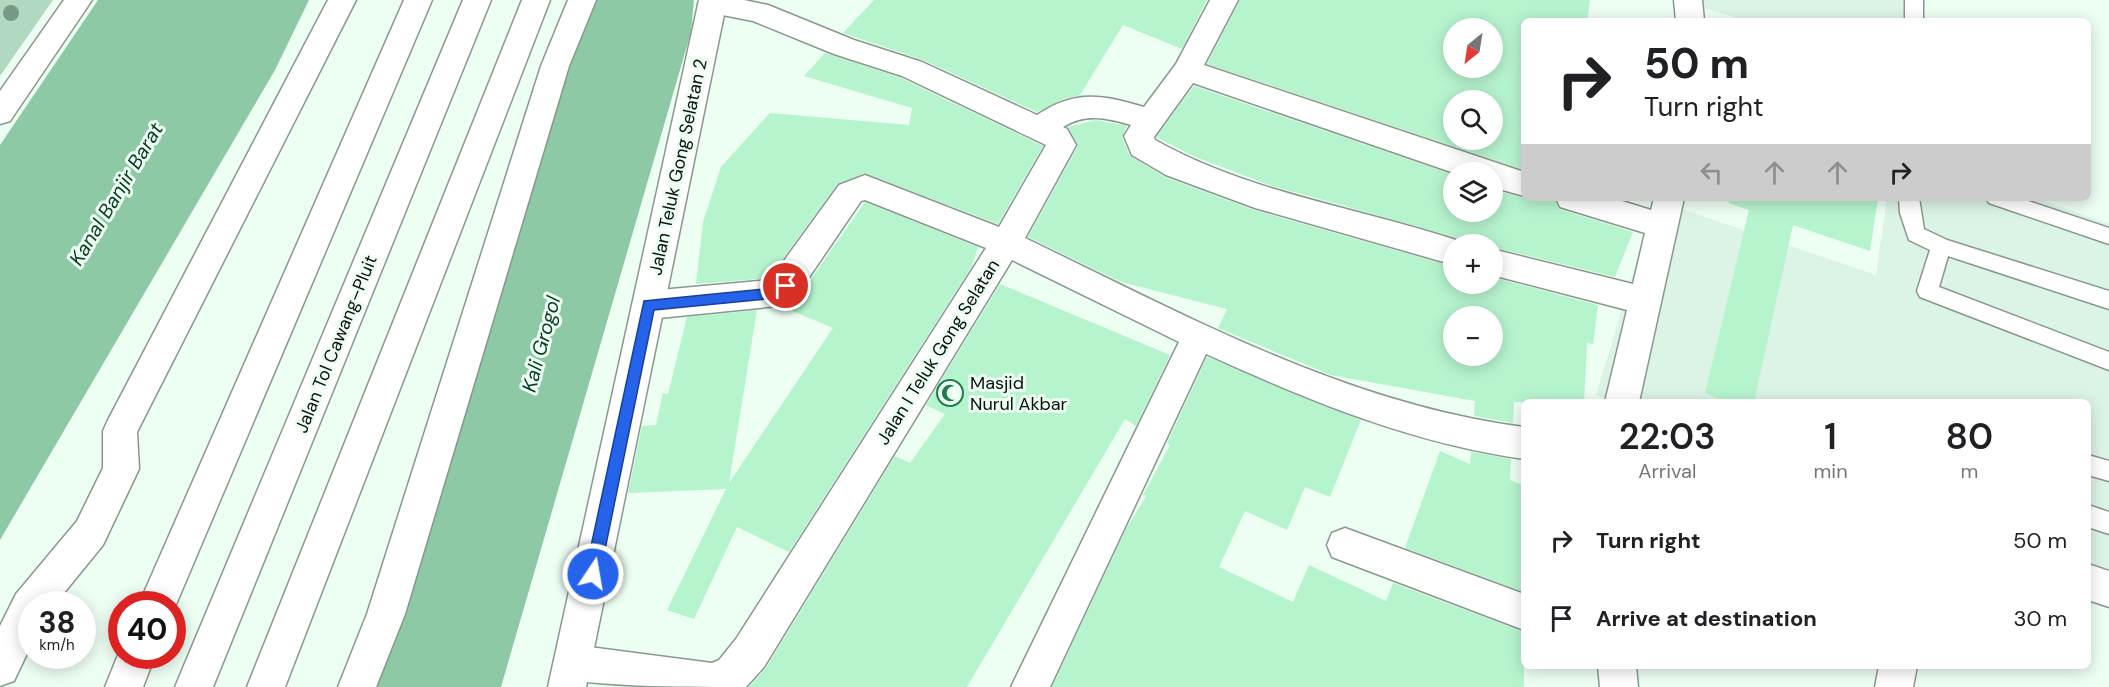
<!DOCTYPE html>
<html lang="en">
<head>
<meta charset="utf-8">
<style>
  :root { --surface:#fff; --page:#f2f2f2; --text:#202124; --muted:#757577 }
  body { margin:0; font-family:"DM Sans",sans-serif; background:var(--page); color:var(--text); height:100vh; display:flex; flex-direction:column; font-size:22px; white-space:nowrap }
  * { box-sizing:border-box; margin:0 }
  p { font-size:20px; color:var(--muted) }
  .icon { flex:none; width:33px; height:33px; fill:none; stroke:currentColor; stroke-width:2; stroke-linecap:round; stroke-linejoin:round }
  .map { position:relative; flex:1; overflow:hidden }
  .sheet { position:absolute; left:1521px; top:399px; width:570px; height:270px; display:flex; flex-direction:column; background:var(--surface); border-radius:9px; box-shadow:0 3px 15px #0003 }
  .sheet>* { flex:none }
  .guide { position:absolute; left:1521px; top:18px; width:570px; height:183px; border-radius:9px; box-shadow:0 3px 15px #0003; background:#fff; color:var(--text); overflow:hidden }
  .needle { width:39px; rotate:210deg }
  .controls { position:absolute; left:1443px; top:18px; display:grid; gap:12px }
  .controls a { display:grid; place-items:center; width:60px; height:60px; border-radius:50%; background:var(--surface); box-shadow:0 3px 15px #0003; font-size:30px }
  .speed { position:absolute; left:18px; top:591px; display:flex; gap:12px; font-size:30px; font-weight:700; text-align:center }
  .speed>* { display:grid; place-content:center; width:78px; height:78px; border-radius:50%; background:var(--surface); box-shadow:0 3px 15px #0003; line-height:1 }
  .speed small { font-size:15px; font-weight:400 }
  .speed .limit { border:9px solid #d22; background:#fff; color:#111 }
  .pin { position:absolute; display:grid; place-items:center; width:51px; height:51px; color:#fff; margin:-26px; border:3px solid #fff; border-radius:50%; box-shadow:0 2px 6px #0007 }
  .me { position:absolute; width:66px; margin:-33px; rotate:12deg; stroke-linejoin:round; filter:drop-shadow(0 0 4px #0008) }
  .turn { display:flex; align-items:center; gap:21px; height:126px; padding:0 24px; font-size:27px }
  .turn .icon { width:78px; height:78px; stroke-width:2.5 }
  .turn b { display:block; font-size:42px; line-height:51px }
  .lanes { display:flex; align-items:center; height:57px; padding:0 24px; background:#0003; justify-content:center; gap:30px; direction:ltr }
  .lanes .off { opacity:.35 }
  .eta { display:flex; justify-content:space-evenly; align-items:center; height:102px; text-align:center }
  .eta b { font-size:36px; font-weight:600; line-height:42px }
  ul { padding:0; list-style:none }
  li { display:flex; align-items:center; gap:18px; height:78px; padding:0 24px }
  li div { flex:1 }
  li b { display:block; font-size:22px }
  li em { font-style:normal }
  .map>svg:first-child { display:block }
  .built { fill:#dcf4e5 }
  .green { fill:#b1d9c0 }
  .water { fill:#8cc9a4 }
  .building { fill:#b6f4ce; fill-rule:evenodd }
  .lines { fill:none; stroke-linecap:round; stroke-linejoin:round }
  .lane-casing { stroke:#88988d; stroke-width:3 }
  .street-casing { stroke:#88988d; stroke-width:3 }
  .secondary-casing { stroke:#88988d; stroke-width:3 }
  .highway-casing { stroke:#88988d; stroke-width:3 }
  .lane { fill:#fff; fill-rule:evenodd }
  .street { fill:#fff; fill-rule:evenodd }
  .secondary { fill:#fff; fill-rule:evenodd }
  .highway { fill:#fff; fill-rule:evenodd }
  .tree { fill:#779987 }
  .route { fill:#2563eb; stroke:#184099; stroke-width:1.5 }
  .labels { text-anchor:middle; stroke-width:6; stroke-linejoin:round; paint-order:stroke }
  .street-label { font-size:18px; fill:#0a0f0c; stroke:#edfef3 }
  .poi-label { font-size:18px; fill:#0a0f0c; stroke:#edfef3; text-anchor:start }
  .water-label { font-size:20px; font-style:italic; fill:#073a22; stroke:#edfef3 }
</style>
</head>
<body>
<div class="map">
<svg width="2109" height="687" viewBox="0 0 2109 687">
  <rect width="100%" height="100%" fill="#edfef3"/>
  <g class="built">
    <path d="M1678,0H1912L1913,21H1747Z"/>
    <path d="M1887,198H2035L2109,224V577L2088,570V402H1615L1596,395L1655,200L1876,275Z"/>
  </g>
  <path class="green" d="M0,0H53L0,76Z"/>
  <g class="water">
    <path d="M98,0H309L275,70L0,540V145Z"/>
    <path d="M592,0H694L691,32L501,687H349Z"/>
  </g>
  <g class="building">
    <path d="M874,0H1207L1182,49L1123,25L1080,95L1064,99L1037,112L923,60L843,33Z"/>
    <path d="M1240,0H1590L1587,21H1524V170L1207,64ZM1454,28H1492V68H1454ZM1454,100H1492V140H1454Z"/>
    <path d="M825,53L901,78L1043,146L998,224L864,173L837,184L769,278L696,284L703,222L721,167L770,113L909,125L912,108L804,76Z"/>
    <path d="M1194,86L1454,175V212H1492V189L1523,198H1554L1559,209L1633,232L1615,277L1492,247V244H1466V241L1427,229L1269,185L1193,156L1156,137Z"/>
    <path d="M1096,120L1127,126L1122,137L1130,156L1165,177L1254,210L1454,267V284H1492V277L1598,305L1593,344L1587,343L1584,402H1514L1513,423L1474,416L1475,401L1331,375L1218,328L1227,309L1121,282L1028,237L1078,146L1068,127ZM1454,316H1492V356H1454Z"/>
    <path d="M1730,198H1878L1870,251L1793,225L1754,402H1727L1705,393L1749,210L1729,203Z"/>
    <path d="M865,202L978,247L972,266L789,552L737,527L694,619L667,610L726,489L628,493L642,426L656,425L663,393L668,394L687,317L757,310L729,483L833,328L783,307L799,296Z"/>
    <path d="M1000,284L1170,355L1136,426L1125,419L967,687H749L766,668L895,456L910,463L945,414L926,405Z"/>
    <path d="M1207,357L1361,420L1330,497L1305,487L1287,530L1245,511L1219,567L1293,602L1309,565L1386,601L1393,583L1524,632V687H1052L1126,529L1146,496L1143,495L1170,445L1167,443Z"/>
    <path d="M1440,451L1470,464L1471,452L1511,459L1510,480L1524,486V592L1405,548Z"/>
  </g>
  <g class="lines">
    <defs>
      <g id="lane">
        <rect x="1905" y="0" width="18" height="21"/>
        <path d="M1899,198H1919L1924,229L1947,240L2109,291V309L1948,256L1939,287L2109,352V370L1920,297L1917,291L1930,250L1909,240L1900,213Z"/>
        <path d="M1986,198H2019L2109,228V244L1989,203Z"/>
        <path d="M2088,455L2109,461V481L2088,475Z"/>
        <path d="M2088,505L2109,512V534L2088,527Z"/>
      </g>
      <g id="street">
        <path d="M64,0H92L10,121L0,124V91Z"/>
        <path d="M328,0H356L137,432L139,469L103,545L55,604H32V643L14,681L0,686V626L16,594L77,521L103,468V431L108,420Z"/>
        <path d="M701,0H744L768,5L854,40L922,62L1037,115C1076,89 1103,95 1144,107L1176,64L1210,0H1238L1204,65L1524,172V196L1492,187V172L1454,173L1193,83L1154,137L1155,140C1251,194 1362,208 1465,243L1454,244V265L1255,208L1166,175L1132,155L1124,136L1131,125C1106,118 1086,113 1063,127L1067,129L1076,145L1025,238C1185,315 1346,404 1524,427V459C1411,443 1310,401 1206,354L1050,687H1011L1179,342L1012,260L764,667L746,687C697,687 603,687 560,678L555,664L560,650L574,645L712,663L719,660L736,639L986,248L865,200L861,201L797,295L789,302L778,306L649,319L638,315L633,305L638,295L649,291L770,280L839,185L865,175L999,227L1046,145L902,76L834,54L753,21L702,11L698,4Z"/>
        <path d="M1674,0H1702L1704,21H1676Z"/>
        <path d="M1556,198H1612L1651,210L1654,198H1684L1639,402H1605L1627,310L1492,275V249L1633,284L1645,233L1560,207Z"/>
        <path d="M1345,528L1524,594V630L1332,557L1327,545L1332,533Z"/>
        <path d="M2088,564L2109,571V607L2088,600Z"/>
        <path d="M1598,666H1636L1638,687H1600Z"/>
        <path d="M1879,666H1917L1913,687H1875Z"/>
      </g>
      <path id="secondary" d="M699,0H727L586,687H548Z"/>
      <g id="highway">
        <path d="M404,0H432L172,614V604H139Z"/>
        <path d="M463,0H491L213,687H175Z"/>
        <path d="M522,0H550L285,687H247Z"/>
        <path d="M568,0H596L569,66L405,614L376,687H338L367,614L541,66Z"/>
        <path d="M122,645V656H155L143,687H105Z"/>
      </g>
    </defs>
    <use href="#lane" class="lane-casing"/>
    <use href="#street" class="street-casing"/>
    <use href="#secondary" class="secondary-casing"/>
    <use href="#highway" class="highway-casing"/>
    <use href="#lane" class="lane"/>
    <use href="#street" class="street"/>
    <use href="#secondary" class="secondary"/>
    <use href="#highway" class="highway"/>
  </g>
  <circle class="tree" cx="11" cy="13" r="8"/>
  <path class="route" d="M786,281L793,286L778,298L654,310L600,574L598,580L593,582L587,580L585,574L644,301L775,288Z"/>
  <defs>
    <symbol id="mosque-ring" viewBox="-11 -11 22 22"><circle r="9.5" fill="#edfef3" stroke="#227b4f" stroke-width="1.5"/><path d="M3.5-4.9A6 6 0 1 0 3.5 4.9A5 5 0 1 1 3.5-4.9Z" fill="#227b4f"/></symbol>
  </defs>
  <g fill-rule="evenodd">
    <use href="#mosque-ring" x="935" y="378" width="30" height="30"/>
  </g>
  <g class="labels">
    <g class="street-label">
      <text transform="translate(678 167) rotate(-78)" y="6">Jalan Teluk Gong Selatan 2</text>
      <text transform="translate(336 344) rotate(-68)" y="6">Jalan Tol Cawang–Pluit</text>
      <text transform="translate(938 352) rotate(-58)" y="6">Jalan I Teluk Gong Selatan</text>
    </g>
    <g class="poi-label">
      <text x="970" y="389">Masjid<tspan x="970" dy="21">Nurul Akbar</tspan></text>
    </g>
    <g class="water-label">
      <text transform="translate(116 194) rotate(-59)" y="7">Kanal Banjir Barat</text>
      <text transform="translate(541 344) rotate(-75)" y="7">Kali Grogol</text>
    </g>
  </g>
</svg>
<div class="controls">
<a><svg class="needle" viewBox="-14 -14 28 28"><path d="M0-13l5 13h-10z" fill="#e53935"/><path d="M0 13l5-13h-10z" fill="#757577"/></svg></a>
<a><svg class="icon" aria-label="search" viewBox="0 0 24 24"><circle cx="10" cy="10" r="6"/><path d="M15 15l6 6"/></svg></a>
<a><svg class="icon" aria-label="layers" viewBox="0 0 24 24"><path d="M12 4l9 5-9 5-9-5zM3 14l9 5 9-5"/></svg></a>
<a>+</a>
<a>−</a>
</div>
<div class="speed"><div>38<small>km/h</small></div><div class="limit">40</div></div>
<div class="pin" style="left:786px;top:286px;background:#d93025"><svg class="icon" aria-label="arrive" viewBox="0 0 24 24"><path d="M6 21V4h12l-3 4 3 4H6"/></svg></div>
<svg class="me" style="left:593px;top:574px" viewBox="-20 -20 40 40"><circle r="17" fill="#2563eb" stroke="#fff" stroke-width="3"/><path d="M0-11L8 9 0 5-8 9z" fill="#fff"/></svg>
<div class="guide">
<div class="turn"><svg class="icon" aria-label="right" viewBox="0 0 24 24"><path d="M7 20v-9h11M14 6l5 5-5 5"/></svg><div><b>50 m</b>Turn right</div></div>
<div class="lanes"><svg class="icon off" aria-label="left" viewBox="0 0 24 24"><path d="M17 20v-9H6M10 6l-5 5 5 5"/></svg><svg class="icon off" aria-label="ahead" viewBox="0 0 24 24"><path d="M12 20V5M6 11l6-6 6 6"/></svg><svg class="icon off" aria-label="ahead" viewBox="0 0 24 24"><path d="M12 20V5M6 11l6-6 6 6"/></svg><svg class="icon" aria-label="right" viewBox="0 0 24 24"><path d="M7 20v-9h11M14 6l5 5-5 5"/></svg></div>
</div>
<section class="sheet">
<div class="eta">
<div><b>22:03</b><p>Arrival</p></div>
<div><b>1</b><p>min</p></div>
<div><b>80</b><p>m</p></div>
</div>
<ul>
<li><svg class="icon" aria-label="right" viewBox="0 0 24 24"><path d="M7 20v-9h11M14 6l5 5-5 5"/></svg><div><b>Turn right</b></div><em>50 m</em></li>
<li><svg class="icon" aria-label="arrive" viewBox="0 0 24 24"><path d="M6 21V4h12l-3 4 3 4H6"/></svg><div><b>Arrive at destination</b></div><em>30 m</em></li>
</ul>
</section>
</div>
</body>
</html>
